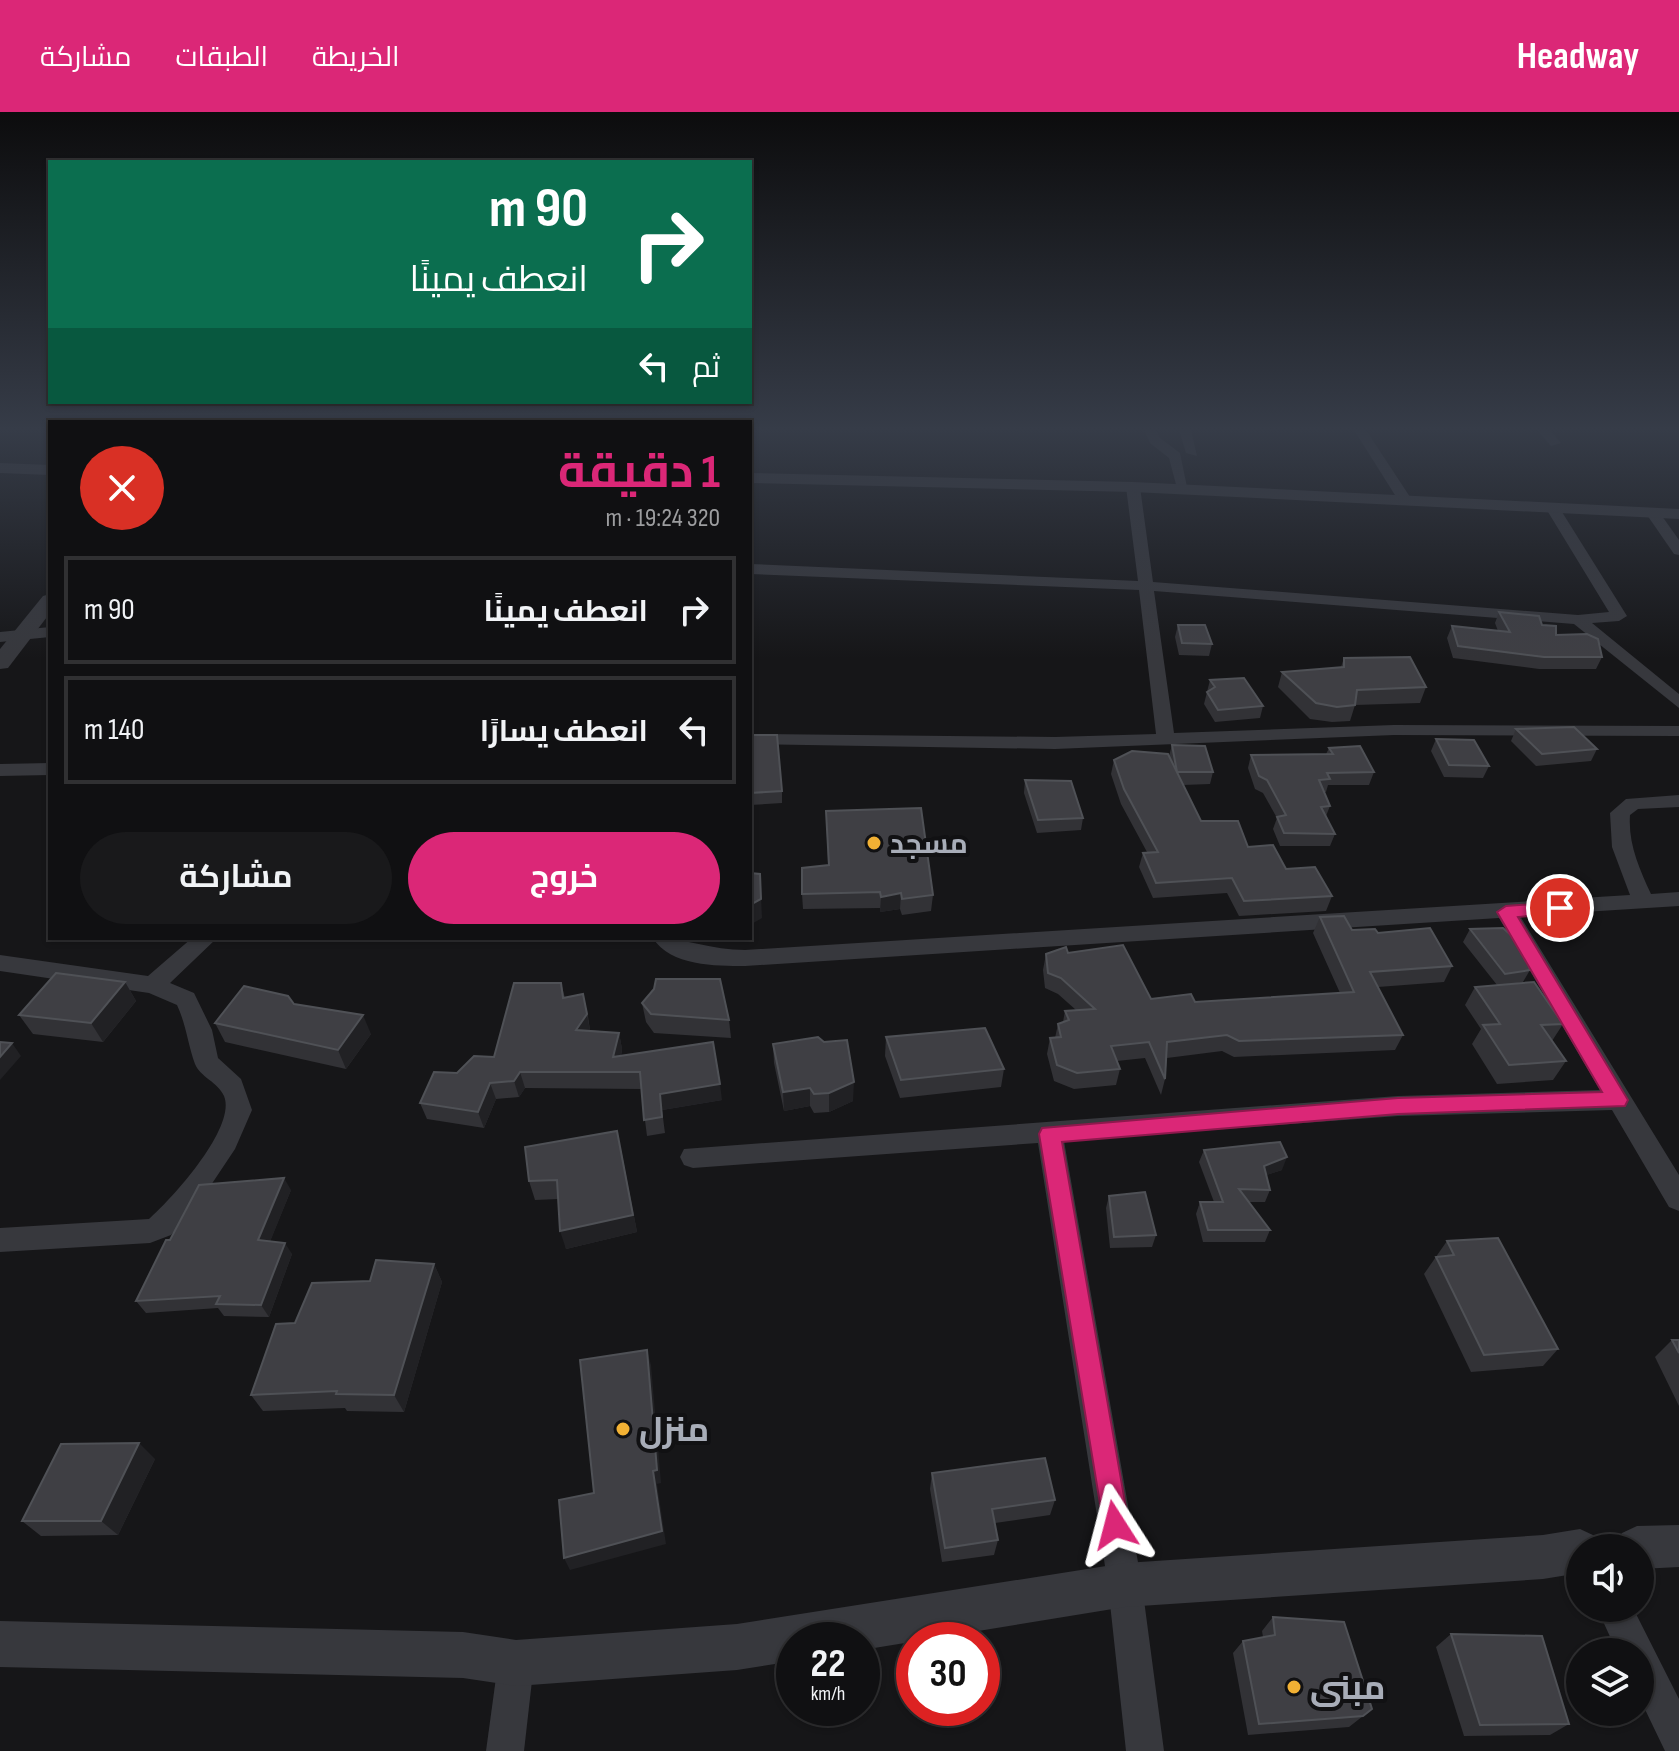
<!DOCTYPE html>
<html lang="ar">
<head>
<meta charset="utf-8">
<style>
  :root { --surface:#101012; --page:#19191b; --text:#f1f3f6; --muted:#9c9d9f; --line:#303032; --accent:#db2777 }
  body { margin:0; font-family:"Sofia Sans Condensed",Cairo,sans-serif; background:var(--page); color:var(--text); direction:rtl; height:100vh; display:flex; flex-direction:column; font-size:30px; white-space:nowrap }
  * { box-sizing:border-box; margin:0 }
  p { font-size:26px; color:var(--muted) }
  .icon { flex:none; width:44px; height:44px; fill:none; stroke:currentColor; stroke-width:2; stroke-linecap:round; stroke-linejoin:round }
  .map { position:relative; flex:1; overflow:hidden; direction:ltr }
  .details { position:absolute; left:48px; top:308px; width:704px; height:520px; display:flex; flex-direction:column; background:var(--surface); border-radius:0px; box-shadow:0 2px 6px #0004,0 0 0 2px var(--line); direction:rtl }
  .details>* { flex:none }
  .guide { position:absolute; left:48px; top:48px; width:704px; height:244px; border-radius:0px; box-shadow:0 2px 6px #0004,0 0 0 2px var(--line); direction:rtl; background:#0b6e4f; color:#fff; overflow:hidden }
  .tools { position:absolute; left:1566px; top:1422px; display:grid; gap:16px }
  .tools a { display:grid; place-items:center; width:88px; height:88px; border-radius:50%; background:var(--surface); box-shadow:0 2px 6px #0004,0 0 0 2px var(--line); font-size:40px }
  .speed { position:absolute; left:776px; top:1510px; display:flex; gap:16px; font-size:40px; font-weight:700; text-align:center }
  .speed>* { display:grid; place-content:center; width:104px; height:104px; border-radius:50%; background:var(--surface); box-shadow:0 2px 6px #0004,0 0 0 2px var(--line); line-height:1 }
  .speed small { font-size:20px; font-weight:400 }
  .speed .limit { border:12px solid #d22; background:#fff; color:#111 }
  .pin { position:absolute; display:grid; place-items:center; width:68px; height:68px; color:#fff; margin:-34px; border:4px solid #fff; border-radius:50%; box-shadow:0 2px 8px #0007 }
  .me { position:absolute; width:88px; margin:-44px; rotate:351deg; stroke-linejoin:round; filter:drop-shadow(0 0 6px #0008) }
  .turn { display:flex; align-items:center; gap:28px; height:168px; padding:0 32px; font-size:36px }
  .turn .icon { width:104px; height:104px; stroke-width:2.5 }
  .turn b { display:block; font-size:56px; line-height:68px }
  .then { display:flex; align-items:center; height:76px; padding:0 32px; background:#0003; gap:16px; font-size:30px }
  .round { display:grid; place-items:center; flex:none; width:84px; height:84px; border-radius:42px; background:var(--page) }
  .summary { display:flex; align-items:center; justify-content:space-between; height:136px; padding:0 32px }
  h1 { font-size:48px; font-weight:700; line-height:60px; color:var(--accent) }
  .button { display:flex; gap:16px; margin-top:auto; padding:16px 32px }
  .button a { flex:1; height:92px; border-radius:48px; background:var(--accent); color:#fff; font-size:32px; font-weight:700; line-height:92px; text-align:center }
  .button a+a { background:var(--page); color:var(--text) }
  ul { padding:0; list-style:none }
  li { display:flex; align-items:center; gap:24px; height:108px; margin:0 16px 12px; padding:0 16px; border:4px solid var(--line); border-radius:0px }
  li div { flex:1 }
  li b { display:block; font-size:30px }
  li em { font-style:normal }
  header { display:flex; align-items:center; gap:48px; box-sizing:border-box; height:112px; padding:0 40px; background:var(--accent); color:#fff }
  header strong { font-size:38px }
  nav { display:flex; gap:44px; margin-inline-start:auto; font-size:28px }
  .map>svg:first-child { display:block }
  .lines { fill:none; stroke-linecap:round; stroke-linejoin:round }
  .minor { fill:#37383d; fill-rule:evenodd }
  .tertiary { fill:#37383d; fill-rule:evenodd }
  .wall { fill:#323236 }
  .shaded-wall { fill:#212124 }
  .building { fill:#3f3f44; stroke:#4f5156; stroke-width:2 }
  .route { fill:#db2777; stroke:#8e194d; stroke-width:2 }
  .poi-dot { fill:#f2b134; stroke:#111113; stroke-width:3 }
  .labels { text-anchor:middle; stroke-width:8; stroke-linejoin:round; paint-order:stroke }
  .poi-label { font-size:28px; font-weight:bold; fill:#a8adb8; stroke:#111113; text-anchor:start }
  .near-poi-label { font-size:34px; font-weight:bold; fill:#a8adb8; stroke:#111113; text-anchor:start }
</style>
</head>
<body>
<header>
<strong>Headway</strong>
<nav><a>الخريطة</a><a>الطبقات</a><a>مشاركة</a></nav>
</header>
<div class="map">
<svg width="1679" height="1639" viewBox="0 0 1679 1639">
  <rect width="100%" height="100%" fill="#161618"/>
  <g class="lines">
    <g class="minor">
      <path d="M1144,318H1156L1160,326L1180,341L1188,380H1178L1169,346L1150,331Z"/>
      <path d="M1179,318H1191L1197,344L1186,341Z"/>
      <path d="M1354,318H1366L1412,388L1410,391H1400Z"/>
      <path d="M1537,318H1550L1561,331L1551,334Z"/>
      <path d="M1133,371L1140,375L1153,470L1578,503L1609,500L1545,395L1557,392L1627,504L1619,509L1592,511L1679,582V596L1574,512L1154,479L1174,621L1394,613L1679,614V624L1394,623L1055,637L750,632V622L1055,625L1156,622L1139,478L750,462V452L1138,469L1126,375Z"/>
      <path d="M1652,396L1657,397L1679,428V443L1674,442L1645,400Z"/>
      <path d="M50,515V525L0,530V520Z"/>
      <path d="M50,651V663L0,664V652Z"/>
      <path d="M1679,683V695L1638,697L1630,703C1628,731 1639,756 1651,782L1679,780V794L1520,804L1679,1063V1099L1669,1095L1612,998L1398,1004L1064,1029L1142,1473L1164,1639H1126L1108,1473L1038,1031L693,1056L684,1053L680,1045L684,1037L1398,984L1600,978L1499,806L745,854C716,854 670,854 653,826C685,826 712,838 745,838L1630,783L1612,735L1610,701L1626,687Z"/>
      <path d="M192,826H217L170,871L194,881L212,918L218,946L241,967L252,998L235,1037L201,1088L171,1123L150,1131L0,1140V1116L149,1107C172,1087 237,1015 224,984C218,970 200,965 195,952C188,933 186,912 177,893L149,881L0,859V843L148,864Z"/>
      <path d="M1597,1496H1633L1679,1587V1639H1665L1640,1587V1540H1617Z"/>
      <path d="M516,1533L529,1538L534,1551L524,1639H486L498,1551L503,1538Z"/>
    </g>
    <g class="tertiary">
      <path d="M0,351L50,353V363L0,361Z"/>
      <path d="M750,361L1133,370L1679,397V407L1133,380L750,371Z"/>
      <path d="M50,482V501L8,556L0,557V537L43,484Z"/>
      <path d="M1679,1413V1455L1640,1457V1436H1615L1622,1421L1637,1414Z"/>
      <path d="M1580,1417L1595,1424L1600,1436H1580V1461L1543,1467L1125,1495L862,1538V1528H794V1549L737,1558L516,1574L463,1566L0,1555V1509L463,1520L516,1528L737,1512L1125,1451L1543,1423Z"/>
    </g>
  </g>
  <g class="wall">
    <path d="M1499,500L1542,513L1556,523L1602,545L1596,557H1539L1453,546L1447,526L1452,514L1498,519L1495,511Z"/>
    <path d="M1178,513L1212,532L1209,544L1179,543L1175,525Z"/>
    <path d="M1344,546L1426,575L1420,591L1355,593L1350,609L1332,610L1310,607L1278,575L1282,560L1341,555Z"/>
    <path d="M1210,568L1263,594L1260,606L1215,610L1204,592Z"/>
    <path d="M1516,617L1597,637L1591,649L1536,654L1511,629Z"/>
    <path d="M750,623L782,679V691L750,693Z"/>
    <path d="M1436,627L1489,654L1483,666L1444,665L1431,639Z"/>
    <path d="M1172,633L1213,660L1210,672L1183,673L1201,709L1332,784L1326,799L1239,804L1227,781L1153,786L1139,755L1143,741L1147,740L1121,692L1111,662L1114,648L1169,644Z"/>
    <path d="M1329,636L1374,660L1369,673H1328L1326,680H1324L1330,694L1326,704L1335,722L1330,734H1280L1273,717L1277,706L1263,681L1255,677L1248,656L1251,643L1326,642Z"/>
    <path d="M1025,668L1083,706L1081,718L1037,721L1024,681Z"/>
    <path d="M826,699L933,783L931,799L902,803L900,797L880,800V796L803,797L802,782L828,753Z"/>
    <path d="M1320,805L1352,818L1378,821L1452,854L1444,870L1378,875L1403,923L1395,938L1234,945L1222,939L1167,946L1165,967L1161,983L1145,946L1117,949L1120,957L1116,973L1074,977L1054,969L1047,942L1050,926H1055L1058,912L1063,910L1065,899L1076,898L1058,882L1045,876L1043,858L1046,842L1068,841L1151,887L1195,890L1340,881L1313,821Z"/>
    <path d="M1470,817L1530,858L1523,870L1512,872L1563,912L1552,929L1566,949L1553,968L1497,972L1472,932L1481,917L1465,893L1475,875L1497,873L1463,830Z"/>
    <path d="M125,870L136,889L103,930L33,922L19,903Z"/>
    <path d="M561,871L565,886L587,898L590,918L619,921L622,937L621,944L722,988L662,998L665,1021L647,1024L641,977L525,976L519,985L496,987L484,1016L427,1007L420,991L457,961L494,945Z"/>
    <path d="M654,877L729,908L731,926L654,921L646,910L642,891Z"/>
    <path d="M294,892L371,922L346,957L225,930L215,911Z"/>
    <path d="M886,925L1004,957L1001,975L900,986L885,944Z"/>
    <path d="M773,932L853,989L829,1000L814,1001L810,994L784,999L774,951Z"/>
    <path d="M621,1037L637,1120L566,1137L558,1087L535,1088L529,1069Z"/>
    <path d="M1204,1038L1282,1058L1266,1063L1270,1078L1265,1090H1249L1270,1118L1265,1130H1203L1196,1102L1200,1090H1214L1199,1050Z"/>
    <path d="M291,1078L270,1129L292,1142L269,1205L224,1204L218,1196L146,1201L136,1189L170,1128Z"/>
    <path d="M1109,1084L1156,1123L1152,1135L1110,1136L1106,1096Z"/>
    <path d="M1447,1129L1558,1237L1543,1254L1471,1260L1424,1162Z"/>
    <path d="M434,1152L442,1170L404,1300L347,1299L345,1296L263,1299L251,1283L295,1211L370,1169Z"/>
    <path d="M1672,1228H1679V1294L1655,1245Z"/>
    <path d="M155,1347L118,1423L41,1424L22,1409Z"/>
    <path d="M932,1361L1055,1388L1050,1403L995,1411L998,1428L994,1443L942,1450L930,1377Z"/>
    <path d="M1273,1505L1372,1597L1349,1615L1248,1623L1233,1541L1243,1529L1263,1525L1262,1519Z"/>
    <path d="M1451,1522L1569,1612L1550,1623L1464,1624L1436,1535Z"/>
  </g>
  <g class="shaded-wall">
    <path d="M760,762L762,806L750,813V793Z"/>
    <path d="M901,781L900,797L880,800L881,785Z"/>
    <path d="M125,870L136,889L103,930L91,911Z"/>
    <path d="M583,882L590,918H576Z"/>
    <path d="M363,903L371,922L346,957L338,938Z"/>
    <path d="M619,921L622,937L617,961L613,945Z"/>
    <path d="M12,931L21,944L0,968V945Z"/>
    <path d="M520,960L525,976L519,985L514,969Z"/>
    <path d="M854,970L853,989L829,1000V981Z"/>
    <path d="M490,971L496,987L484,1016L478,1000Z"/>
    <path d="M720,972L722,988L662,998L665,1021L660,982Z"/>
    <path d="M810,976V994L784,999L783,980Z"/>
    <path d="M621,1037L637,1120L566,1137L560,1119Z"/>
    <path d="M1287,1045L1282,1058L1258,1066L1264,1054Z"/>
    <path d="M284,1066L291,1078L266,1140L258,1128Z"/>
    <path d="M285,1131L292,1142L269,1205L261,1193Z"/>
    <path d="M434,1152L442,1170L404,1300L394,1283Z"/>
    <path d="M647,1238L651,1253L661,1371L657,1372L666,1432L570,1458L564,1446L653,1359Z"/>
    <path d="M139,1331L155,1347L118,1423L101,1409Z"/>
  </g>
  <g class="building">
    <path d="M1499,500L1539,504L1542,513L1556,514V523L1587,522L1598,527L1602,545H1544L1458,534L1452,514L1510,520Z"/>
    <path d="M1178,513H1205L1212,532L1182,531Z"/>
    <path d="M1410,545L1426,575L1357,578L1355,593L1337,595L1316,591L1282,560L1344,555V546Z"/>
    <path d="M1244,566L1263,594L1218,598L1207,580L1215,575L1210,568Z"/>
    <path d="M1574,615L1597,637L1542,642L1516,617Z"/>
    <path d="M750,623H777L782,679L750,681Z"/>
    <path d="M1436,627L1474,628L1489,654L1449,653Z"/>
    <path d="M1172,633L1205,634L1213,660H1177Z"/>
    <path d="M1360,634L1374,660L1327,661L1330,667L1319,668L1330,694L1321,695L1335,722L1284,721L1277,705L1286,703L1267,668L1259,664L1251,643L1333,642L1329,636Z"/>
    <path d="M1132,639L1168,642L1201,709H1238L1248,735L1273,733L1286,757L1315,755L1332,784L1244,789L1232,766L1156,771L1143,741L1158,740L1124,677L1114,648Z"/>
    <path d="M1025,668L1071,669L1083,706L1038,708Z"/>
    <path d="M921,696L933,783L902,787L901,781L881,785L880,780L802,782V756L829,753L826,699Z"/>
    <path d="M750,761L760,762L761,787L750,793Z"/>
    <path d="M1344,804L1352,818L1375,817L1378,821L1430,816L1452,854L1370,860L1403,923L1239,929L1227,923L1167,930L1165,967L1149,930L1111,934L1120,957L1077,961L1057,953L1050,926L1061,925L1058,912L1069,908L1065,899L1095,897L1061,866L1048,861L1046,842L1066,835L1068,841L1123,833L1151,887L1191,882L1195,890L1354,880L1320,805Z"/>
    <path d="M1503,816L1523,834L1530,858L1505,862L1470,817Z"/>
    <path d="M56,861L125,870L91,911L19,903Z"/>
    <path d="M656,867H720L729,908L651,902L642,891L654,877Z"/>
    <path d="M1534,870L1563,912L1541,913L1566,949L1509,953L1483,913L1500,912L1475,875Z"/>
    <path d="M514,871H561L563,886L583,882L587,902L576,918L619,921L613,945L713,930L720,972L660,982L662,1005L644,1008L640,960H520L514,969L490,971L478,1000L420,991L434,960L457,961L474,944L494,945Z"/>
    <path d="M244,874L288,884L294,892L363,903L338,938L215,911Z"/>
    <path d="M985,916L1004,957L901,968L886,925Z"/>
    <path d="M818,925L824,930L847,928L854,970L829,981L814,982L810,976L783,980L773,932Z"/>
    <path d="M0,930L12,931L0,945Z"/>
    <path d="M617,1019L633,1103L560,1119L557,1068L529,1069L525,1035Z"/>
    <path d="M1280,1030L1287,1045L1264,1054L1270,1078L1239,1077L1270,1118H1208L1200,1090H1223L1204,1038Z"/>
    <path d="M284,1066L258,1128L285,1131L261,1193L216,1192L220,1184L136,1189L166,1128H170L199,1073Z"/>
    <path d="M1145,1080L1156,1123L1114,1125L1109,1084Z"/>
    <path d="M1498,1126L1558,1237L1484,1243L1436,1145L1454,1143L1447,1129Z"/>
    <path d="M376,1148L434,1152L394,1283L336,1282L337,1279L251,1283L276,1212L295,1211L312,1171L370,1169Z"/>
    <path d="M1672,1228H1679V1241Z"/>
    <path d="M647,1238L657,1358L653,1359L662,1419L564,1446L559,1388L594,1381L580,1248Z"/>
    <path d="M139,1331L101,1409H22L61,1332Z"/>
    <path d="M1045,1346L1055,1388L992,1397L998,1428L945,1436L932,1361Z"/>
    <path d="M1273,1505L1344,1510L1372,1597L1363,1604L1259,1612L1243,1529L1275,1523Z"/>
    <path d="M1451,1522L1542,1524L1569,1612L1480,1613Z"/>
  </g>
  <linearGradient id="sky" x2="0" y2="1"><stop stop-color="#0c0c0d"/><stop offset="0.58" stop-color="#363c48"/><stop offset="1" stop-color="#363c48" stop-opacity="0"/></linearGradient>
  <rect width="1679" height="547" fill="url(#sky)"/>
  <path class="route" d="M1560,790L1566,792V800L1518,805L1625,983L1628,988L1625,994L1398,1002L1062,1030L1129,1413L1125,1422L1115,1426L1105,1422L1039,1022L1042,1016L1398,986L1602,980L1497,800L1506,794Z"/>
  <g class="poi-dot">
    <circle cx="874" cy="731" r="8"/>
    <circle cx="623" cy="1317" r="8"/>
    <circle cx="1294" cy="1575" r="8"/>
  </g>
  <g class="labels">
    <g class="poi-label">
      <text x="890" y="741">مسجد</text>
    </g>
    <g class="near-poi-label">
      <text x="639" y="1329">منزل</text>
      <text x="1310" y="1587">مبنى</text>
    </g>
  </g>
</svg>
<div class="tools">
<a><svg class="icon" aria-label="sound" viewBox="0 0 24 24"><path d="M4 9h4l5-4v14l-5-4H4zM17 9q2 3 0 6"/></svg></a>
<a><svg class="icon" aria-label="layers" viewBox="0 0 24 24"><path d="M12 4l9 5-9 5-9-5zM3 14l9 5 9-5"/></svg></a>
</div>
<div class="speed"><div>22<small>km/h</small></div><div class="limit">30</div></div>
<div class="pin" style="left:1560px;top:796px;background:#d93025"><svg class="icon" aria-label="arrive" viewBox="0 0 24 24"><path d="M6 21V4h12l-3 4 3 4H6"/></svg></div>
<svg class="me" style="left:1115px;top:1413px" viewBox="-20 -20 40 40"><path d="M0-17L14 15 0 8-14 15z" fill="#db2777" stroke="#fff" stroke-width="4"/></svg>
<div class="guide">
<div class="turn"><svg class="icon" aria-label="right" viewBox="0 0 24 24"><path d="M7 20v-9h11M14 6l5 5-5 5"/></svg><div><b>90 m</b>انعطف يمينًا</div></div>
<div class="then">ثم<svg class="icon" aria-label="left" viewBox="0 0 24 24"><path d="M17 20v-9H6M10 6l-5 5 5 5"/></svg></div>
</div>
<section class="details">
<div class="summary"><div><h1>1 دقيقة</h1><p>320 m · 19:24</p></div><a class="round" style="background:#d93025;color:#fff"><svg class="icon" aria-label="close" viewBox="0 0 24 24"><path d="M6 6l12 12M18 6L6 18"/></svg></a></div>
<ul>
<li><svg class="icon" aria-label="right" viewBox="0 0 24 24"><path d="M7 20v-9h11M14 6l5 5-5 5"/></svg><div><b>انعطف يمينًا</b></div><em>90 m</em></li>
<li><svg class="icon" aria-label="left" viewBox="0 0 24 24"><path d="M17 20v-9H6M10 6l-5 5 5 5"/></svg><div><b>انعطف يسارًا</b></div><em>140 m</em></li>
</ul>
<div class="button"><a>خروج</a><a>مشاركة</a></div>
</section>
</div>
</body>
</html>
